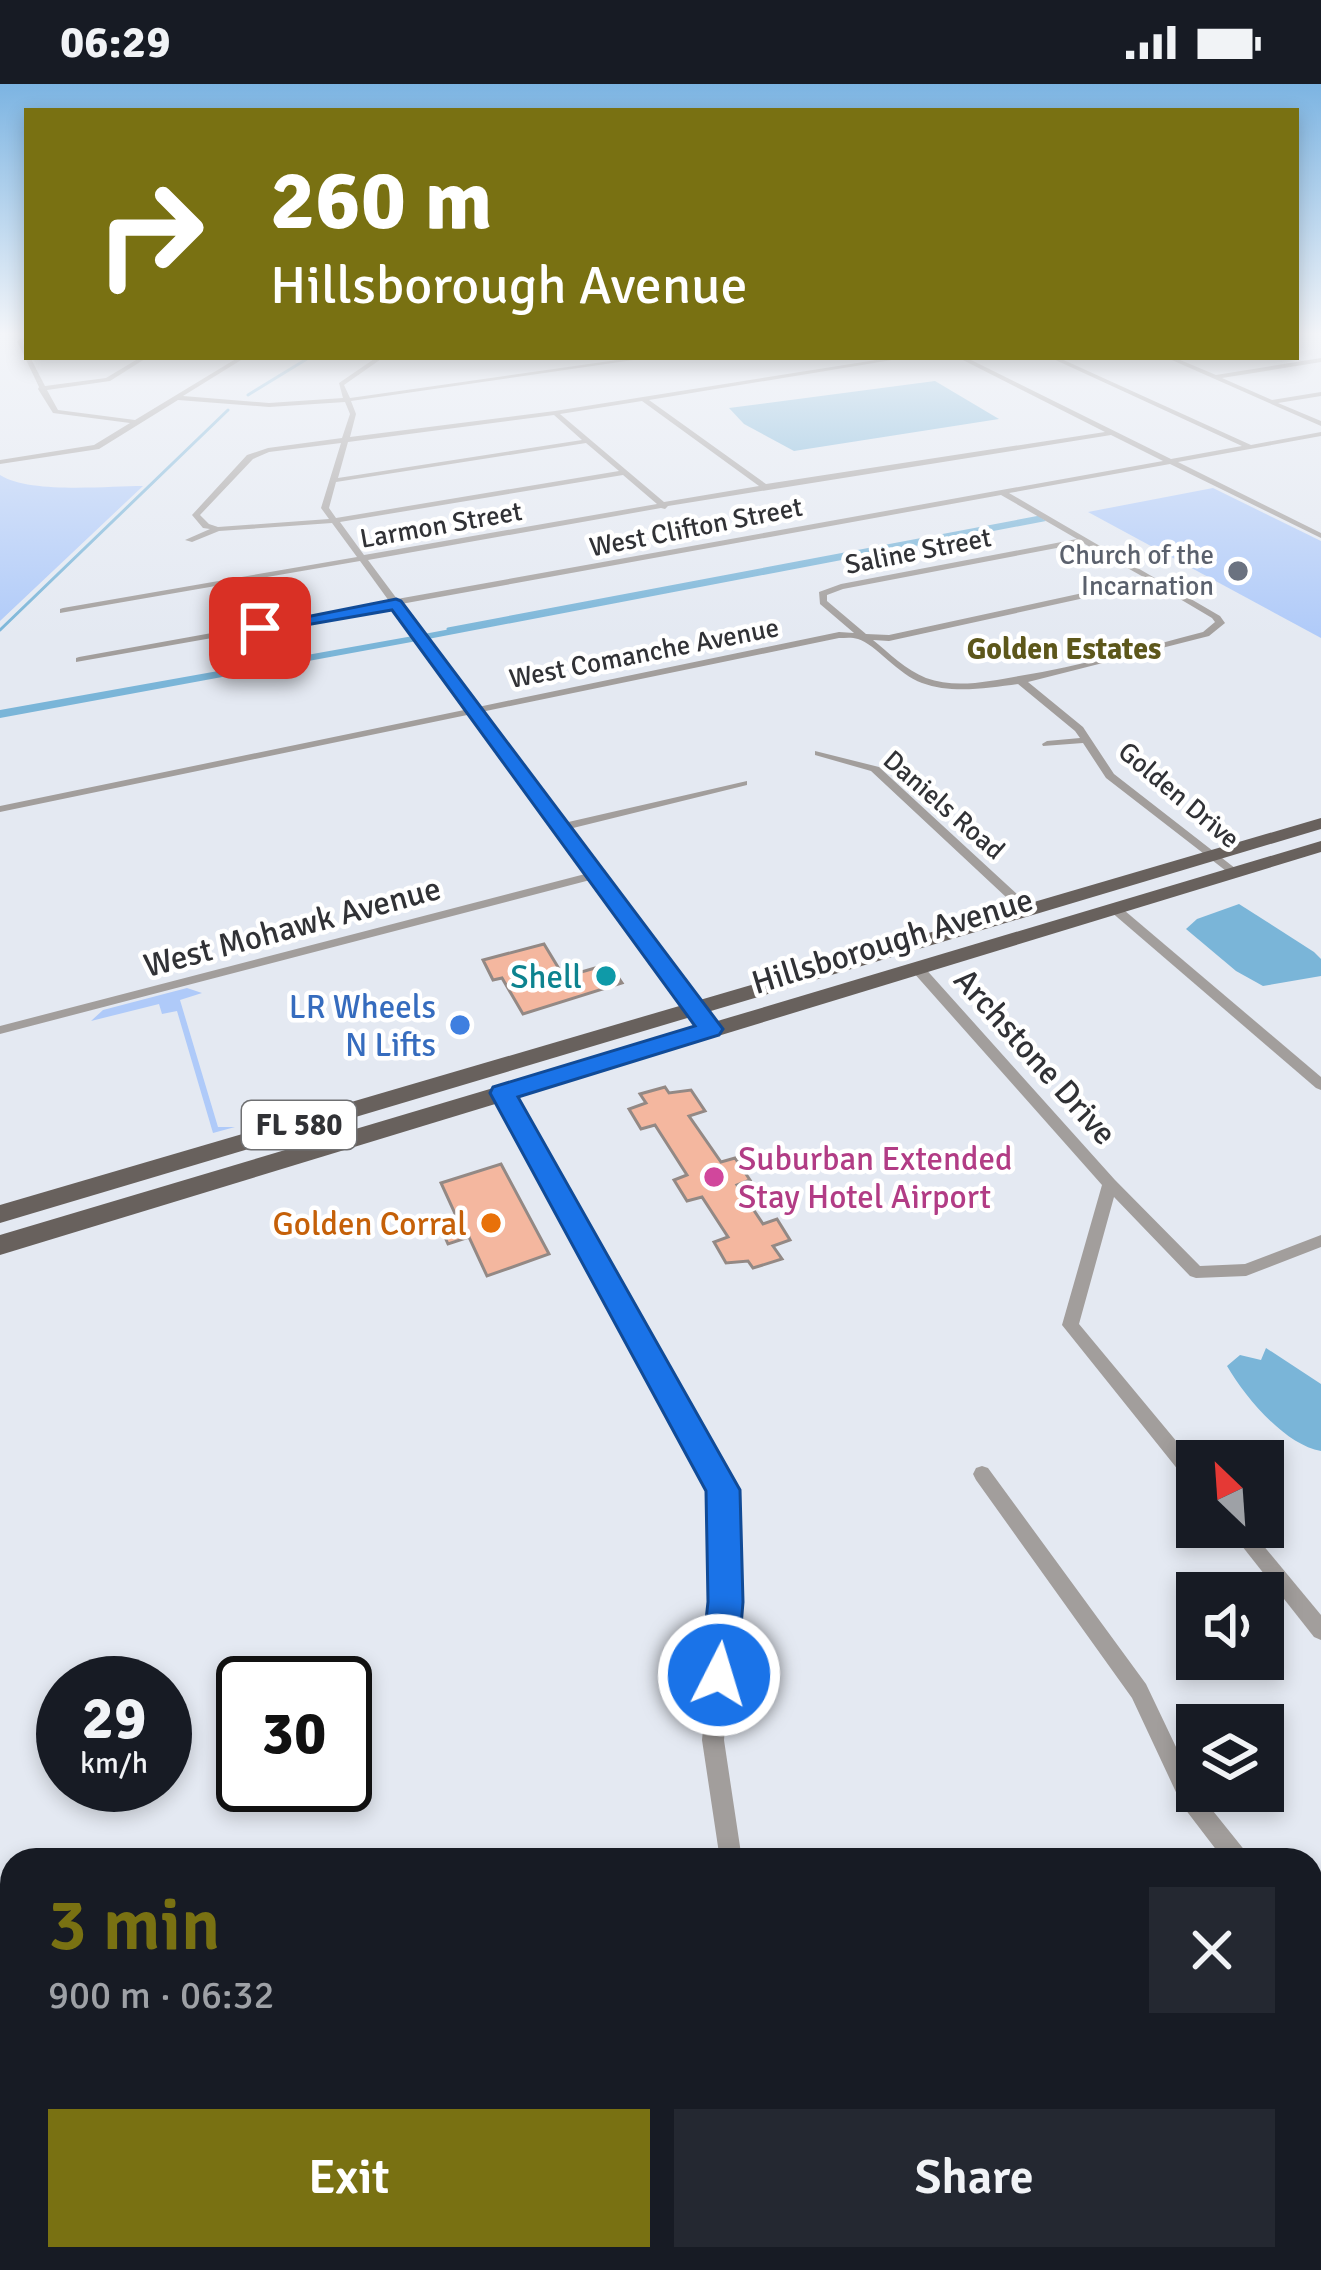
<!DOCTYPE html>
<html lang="en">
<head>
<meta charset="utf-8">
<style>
  :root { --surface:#171b24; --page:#242831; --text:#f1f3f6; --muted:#9ea1a6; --accent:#797112 }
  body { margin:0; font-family:Signika,sans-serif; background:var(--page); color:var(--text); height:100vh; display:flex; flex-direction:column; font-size:45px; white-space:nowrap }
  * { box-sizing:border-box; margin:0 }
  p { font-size:39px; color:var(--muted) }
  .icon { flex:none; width:66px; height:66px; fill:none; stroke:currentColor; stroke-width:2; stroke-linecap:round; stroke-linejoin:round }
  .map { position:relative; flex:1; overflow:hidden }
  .details { position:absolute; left:0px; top:1764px; width:1323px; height:423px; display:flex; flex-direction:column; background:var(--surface); border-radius:36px 36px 0 0; box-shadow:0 6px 18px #0003 }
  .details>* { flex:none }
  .guide { position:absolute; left:24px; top:24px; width:1275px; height:252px; border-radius:0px; box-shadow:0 6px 18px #0003; background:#797112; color:#fff; overflow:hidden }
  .needle { width:78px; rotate:335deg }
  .controls { position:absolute; left:1176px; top:1356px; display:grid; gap:24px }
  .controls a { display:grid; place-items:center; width:108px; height:108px; border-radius:0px; background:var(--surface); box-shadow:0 6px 18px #0003; font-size:60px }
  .speed { position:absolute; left:36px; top:1572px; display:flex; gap:24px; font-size:60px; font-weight:700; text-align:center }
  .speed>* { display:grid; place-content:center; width:156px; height:156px; border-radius:50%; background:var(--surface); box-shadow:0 6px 18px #0003; line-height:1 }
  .speed small { font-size:30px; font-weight:400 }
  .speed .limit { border:6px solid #111; border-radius:18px; background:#fff; color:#111 }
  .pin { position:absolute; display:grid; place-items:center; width:102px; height:102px; color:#fff; margin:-51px; border-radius:24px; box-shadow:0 6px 18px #0006 }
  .me { position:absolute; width:132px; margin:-66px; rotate:5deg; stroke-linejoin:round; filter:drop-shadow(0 0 9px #0008) }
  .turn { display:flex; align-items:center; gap:42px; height:252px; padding:0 48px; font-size:54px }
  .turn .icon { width:156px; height:156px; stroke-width:2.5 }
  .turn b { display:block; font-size:84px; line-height:102px }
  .round { display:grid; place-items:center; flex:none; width:126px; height:126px; border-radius:0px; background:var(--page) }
  .summary { display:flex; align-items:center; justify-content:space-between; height:204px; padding:0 48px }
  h1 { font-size:72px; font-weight:600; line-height:90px; color:var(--accent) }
  .primary-button { display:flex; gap:24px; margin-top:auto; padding:24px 48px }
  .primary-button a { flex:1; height:138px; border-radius:0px; background:var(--accent); color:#fff; font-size:48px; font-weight:600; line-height:138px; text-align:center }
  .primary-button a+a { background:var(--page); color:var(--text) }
  .status { display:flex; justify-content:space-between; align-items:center; height:84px; padding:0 60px; background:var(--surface); direction:ltr }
  .status svg { height:33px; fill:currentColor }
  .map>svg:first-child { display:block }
  .green { fill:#afcaf9 }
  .water { fill:#7ab5d8 }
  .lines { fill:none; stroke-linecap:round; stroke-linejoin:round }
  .stream { stroke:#7ab5d8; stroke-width:3 }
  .building { fill:#f4b79f; stroke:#938985; stroke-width:3 }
  .street { fill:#a29e9c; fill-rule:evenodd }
  .primary { fill:#68615d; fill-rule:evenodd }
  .route { fill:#1a73e8; stroke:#114b97; stroke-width:3 }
  .worship-dot { fill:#6b7280; stroke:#fff; stroke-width:4.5 }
  .culture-dot { fill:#0f9aa8; stroke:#fff; stroke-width:4.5 }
  .shop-dot { fill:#3f7fe0; stroke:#fff; stroke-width:4.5 }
  .hotel-dot { fill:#d1479c; stroke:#fff; stroke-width:4.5 }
  .food-dot { fill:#e8710a; stroke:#fff; stroke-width:4.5 }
  .labels { text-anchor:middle; stroke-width:9; stroke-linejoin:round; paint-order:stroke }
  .far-street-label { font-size:27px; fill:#313236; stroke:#fff }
  .far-worship-label { font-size:27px; fill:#5b616d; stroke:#fff; text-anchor:end }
  .far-neighbourhood-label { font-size:30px; font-weight:bold; fill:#5d571b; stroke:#fff }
  .shield { fill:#fff; stroke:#6f7072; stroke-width:3 }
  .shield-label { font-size:30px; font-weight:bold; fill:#313236 }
  .street-label { font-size:33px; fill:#313236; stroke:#fff }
  .culture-label { font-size:33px; fill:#0d838f; stroke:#fff; text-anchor:end }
  .shop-label { font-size:33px; fill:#366cbe; stroke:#fff; text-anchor:end }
  .hotel-label { font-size:33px; fill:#b23c85; stroke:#fff; text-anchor:start }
  .food-label { font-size:33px; fill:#c56008; stroke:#fff; text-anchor:end }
</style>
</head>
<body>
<div class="status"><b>06:29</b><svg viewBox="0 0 49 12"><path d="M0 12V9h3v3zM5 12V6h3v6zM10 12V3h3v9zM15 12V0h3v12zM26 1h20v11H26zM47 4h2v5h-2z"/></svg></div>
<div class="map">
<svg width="1321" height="2186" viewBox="0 0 1321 2186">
  <rect width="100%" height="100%" fill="#e4e9f2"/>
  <g class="green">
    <path d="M0,391C29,410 107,402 143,402L0,537Z"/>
    <path d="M1213,404L1321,457V554L1088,428Z"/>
    <path d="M187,904L202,909L180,916L218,1043H235L213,1049L177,927L162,930L159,920L91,937L103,926Z"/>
  </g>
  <g class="water">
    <path d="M935,297L999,335L794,367L744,340L729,324Z"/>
    <path d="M1040,433L1046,437L428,555L424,550Z"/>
    <path d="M413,552L417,557L0,634V626Z"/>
    <path d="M1239,820L1314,868L1321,875V892L1263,902L1236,887L1186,845L1197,835Z"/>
    <path d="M1266,1264L1321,1300V1367C1285,1361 1245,1313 1227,1282L1240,1271L1261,1276Z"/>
  </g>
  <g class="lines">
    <g class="stream">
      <path d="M248,311L310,273"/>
      <path d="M448,545L1040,433"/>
      <path d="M0,546L228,326"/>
    </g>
  </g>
  <g class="building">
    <path d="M544,860L564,893L609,880L622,899L523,930L502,894L493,896L483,876Z"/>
    <path d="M665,1003L669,1009L691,1006L705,1027L689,1032L721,1078L735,1074L750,1096L737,1101L763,1140L777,1135L790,1156L773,1162L782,1175L753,1184L748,1177L726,1179L714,1158L728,1153L702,1113L687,1117L674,1096L687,1091L655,1041L641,1045L629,1025L646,1019L640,1010Z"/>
    <path d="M501,1080L549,1170L487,1192L469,1153L448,1160L440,1142L458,1136L441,1099Z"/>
  </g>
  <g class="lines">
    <g class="street">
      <path d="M27,252V256L23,258L27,273H30L45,302L106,294L141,273H148L110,297L47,306L58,326L135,336L239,273H246L183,312L269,319L343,314L339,299L377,273H384L344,301L350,314L638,273H654L351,317L356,330L350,353L555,327L895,273H910L649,316L766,400L1105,348L957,273H965L1171,375L1242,362L1049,273H1057L1251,361L1321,348V352L1178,378L1321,449V454L1170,380L1009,409L1220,532L1225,539L1209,552L1028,598L1083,643L1114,690L1240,788L1234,792L1230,790L1106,694L1083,659L1043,662L1042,660L1047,657L1080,654L1075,647L1018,600C987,604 952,610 922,599C899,591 875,560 858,555C852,553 845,554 839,554L481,628L564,739L747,697V701L569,745L716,942L718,945L716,948H706L594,795L0,950V942L589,789L472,630L0,728V722L469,625L393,522L76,578V574L79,573L389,517L360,477L60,529V525L63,524L357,473L332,439L219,447L192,458L185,456L210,445L203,444L192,431L247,371L268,364L342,354L350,330L345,318L269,323L178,316L99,365L0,380V376L94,361L130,339L53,329L38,305L39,303L17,257ZM642,317L759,402L664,418L560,330ZM554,331L582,356L338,394L348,358ZM1111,351L1163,377L397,515L368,476L661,424L665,425L668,422ZM341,359L321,424L329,435L218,443L209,440L200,431L253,375L269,368ZM586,359L619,387L336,434L329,424L336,398ZM623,391L657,420L364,471L340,438ZM1001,411L1077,455L841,500L819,508L820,520L854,549L839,548L478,623L401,520ZM1083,459L1147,495L889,551L866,550L827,517V511L843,505ZM1153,499L1212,534L1215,538L1203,548C1142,564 1081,582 1019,592C990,597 956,605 926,594C906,586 889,569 873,556L889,557Z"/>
      <path d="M1165,273H1173L1216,291L1321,274V278L1222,294L1272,316L1321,308V312L1278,319L1321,337V342Z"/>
      <path d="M815,667L879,683L1031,823V829H1023L871,687L815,671Z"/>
      <path d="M1114,820L1118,821L1321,993V1006L1316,1004L1110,827V821Z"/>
      <path d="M918,881L923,882L1115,1096L1200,1182L1245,1180L1321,1151V1163L1246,1192L1196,1194L1190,1192L1114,1113L1079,1240L1197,1382V1404L1191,1402L1062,1241L1102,1101L913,888V882Z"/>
      <path d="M502,1004L509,1009L732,1406L735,1518L724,1656L742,1776H720L702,1656L715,1518L714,1407L495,1009Z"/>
      <path d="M982,1382L988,1384L1146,1600L1197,1707L1246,1768L1249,1776H1224L1182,1721L1132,1614L976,1396L973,1390L976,1384Z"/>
      <path d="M1227,1443H1248L1321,1531V1556L1314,1553Z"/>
      <path d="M1311,1858L1321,1864V1896L1311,1890Z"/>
      <path d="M12,2040V2066L0,2070V2044Z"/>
      <path d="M541,2175H567L568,2186H542Z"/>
      <path d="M910,2175H937L941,2186H914Z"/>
    </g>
    <g class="primary">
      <path d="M1321,734V745L0,1139V1121Z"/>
      <path d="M1321,757V768L0,1171V1151Z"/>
    </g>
  </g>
  <linearGradient id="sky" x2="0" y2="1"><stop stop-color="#7cb4e2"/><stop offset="0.45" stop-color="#f3f5f9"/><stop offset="1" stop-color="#f3f5f9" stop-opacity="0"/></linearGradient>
  <rect width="1321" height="555" fill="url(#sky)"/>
  <path class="route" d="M396,515L401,517L723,945L719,951L518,1013L740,1406L743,1518L737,1591L732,1604L719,1609L706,1604L700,1591L708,1518L706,1407L490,1009L493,1003L695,942L392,526L260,549L251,544Z"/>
  <circle class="worship-dot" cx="1238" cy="487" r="12"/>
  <circle class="culture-dot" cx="606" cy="892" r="12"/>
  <circle class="shop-dot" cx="460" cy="941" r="12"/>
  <circle class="hotel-dot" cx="714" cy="1093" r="12"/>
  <circle class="food-dot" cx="491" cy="1139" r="12"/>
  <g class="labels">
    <g class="far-street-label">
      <text transform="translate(441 441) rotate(-10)" y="9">Larmon Street</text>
      <text transform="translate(696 443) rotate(-11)" y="9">West Clifton Street</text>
      <text transform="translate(918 467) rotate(-11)" y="9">Saline Street</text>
      <text transform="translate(644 569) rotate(-11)" y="9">West Comanche Avenue</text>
      <text transform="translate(1179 711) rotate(40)" y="9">Golden Drive</text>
      <text transform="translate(944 721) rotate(41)" y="9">Daniels Road</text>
    </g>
    <g class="far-worship-label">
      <text x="1214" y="480">Church of the<tspan x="1214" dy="31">Incarnation</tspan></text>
    </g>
    <g class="far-neighbourhood-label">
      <text x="1064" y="575">Golden Estates</text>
    </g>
    <rect class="shield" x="242" y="1017" width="114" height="48" rx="9"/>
    <g class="shield-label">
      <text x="299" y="1051">FL 580</text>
    </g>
    <g class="street-label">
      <text transform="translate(292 842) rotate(-15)" y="12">West Mohawk Avenue</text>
      <text transform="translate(892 856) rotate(-17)" y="12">Hillsborough Avenue</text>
      <text transform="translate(1036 972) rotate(48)" y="12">Archstone Drive</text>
    </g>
    <g class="culture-label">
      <text x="582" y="904">Shell</text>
    </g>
    <g class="shop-label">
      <text x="436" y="934">LR Wheels<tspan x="436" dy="38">N Lifts</tspan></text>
    </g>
    <g class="hotel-label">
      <text x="738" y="1086">Suburban Extended<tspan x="738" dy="38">Stay Hotel Airport</tspan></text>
    </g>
    <g class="food-label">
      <text x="467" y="1151">Golden Corral</text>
    </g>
  </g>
</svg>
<div class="controls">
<a><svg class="needle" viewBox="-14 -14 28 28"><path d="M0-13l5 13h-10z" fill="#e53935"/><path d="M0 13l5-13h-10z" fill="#9ea1a6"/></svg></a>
<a><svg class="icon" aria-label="sound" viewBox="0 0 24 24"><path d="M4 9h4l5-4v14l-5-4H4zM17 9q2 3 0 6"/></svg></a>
<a><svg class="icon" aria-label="layers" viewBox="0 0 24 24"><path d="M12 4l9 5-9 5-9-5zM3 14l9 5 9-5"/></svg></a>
</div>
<div class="speed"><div>29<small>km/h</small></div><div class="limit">30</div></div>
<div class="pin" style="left:260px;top:544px;background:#d93025"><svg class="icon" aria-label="arrive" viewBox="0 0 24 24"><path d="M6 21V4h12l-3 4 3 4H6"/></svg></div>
<svg class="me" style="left:719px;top:1591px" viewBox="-20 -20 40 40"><circle r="17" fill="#1a73e8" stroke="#fff" stroke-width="3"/><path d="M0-11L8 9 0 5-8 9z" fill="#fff"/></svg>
<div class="guide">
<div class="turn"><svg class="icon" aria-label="right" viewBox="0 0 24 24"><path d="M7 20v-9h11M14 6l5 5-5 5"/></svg><div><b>260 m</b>Hillsborough Avenue</div></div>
</div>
<section class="details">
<div class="summary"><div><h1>3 min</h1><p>900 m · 06:32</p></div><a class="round"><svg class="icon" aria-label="close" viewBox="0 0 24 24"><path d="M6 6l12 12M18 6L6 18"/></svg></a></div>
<div class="primary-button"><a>Exit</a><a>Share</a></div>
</section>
</div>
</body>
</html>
